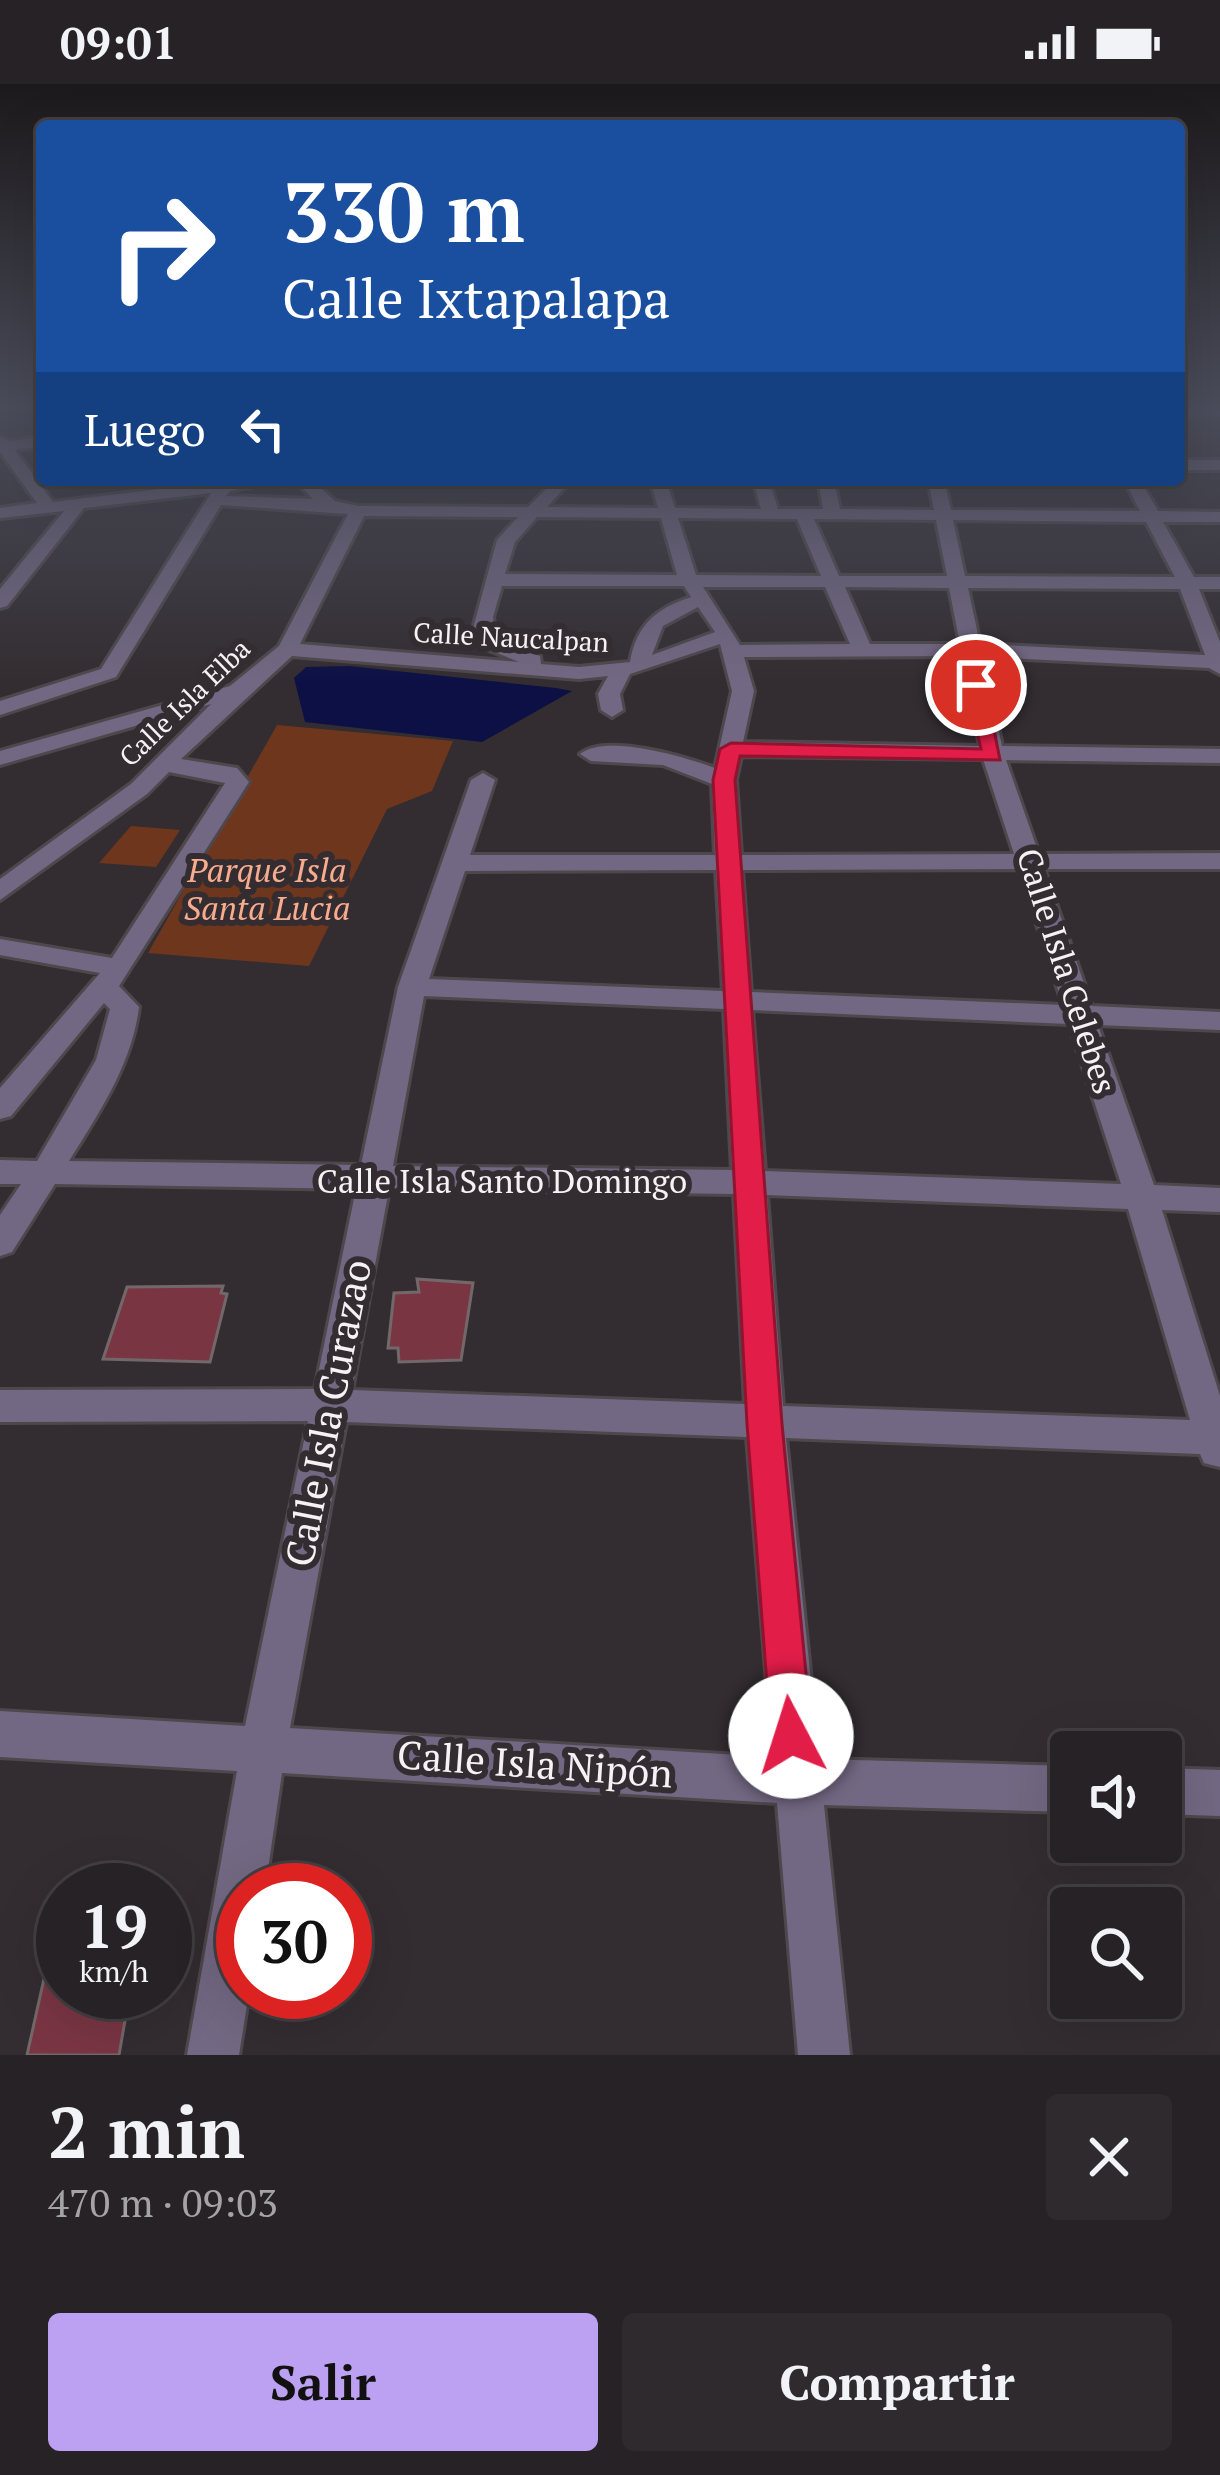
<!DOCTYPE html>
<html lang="es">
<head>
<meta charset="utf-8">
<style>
  :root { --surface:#262225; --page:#2e2a2d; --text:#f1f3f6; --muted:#a4a4a7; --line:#423f42; --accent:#bca0f2 }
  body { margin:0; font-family:"PT Serif",serif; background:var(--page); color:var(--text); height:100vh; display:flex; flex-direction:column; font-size:45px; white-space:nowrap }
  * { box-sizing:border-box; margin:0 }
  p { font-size:39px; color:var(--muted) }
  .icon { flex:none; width:66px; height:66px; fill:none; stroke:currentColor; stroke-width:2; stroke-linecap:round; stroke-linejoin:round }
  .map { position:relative; height:1971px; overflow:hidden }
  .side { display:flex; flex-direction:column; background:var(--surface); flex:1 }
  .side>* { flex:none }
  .hud { position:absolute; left:36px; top:36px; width:1149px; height:366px; border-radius:12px; box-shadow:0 12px 48px #0002,0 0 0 3px var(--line); background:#1a4fa0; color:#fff; overflow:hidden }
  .buttons { position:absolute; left:1050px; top:1647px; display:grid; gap:24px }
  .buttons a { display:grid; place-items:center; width:132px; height:132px; border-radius:12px; background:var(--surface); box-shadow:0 12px 48px #0002,0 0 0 3px var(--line); font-size:60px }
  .speed { position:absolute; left:36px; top:1779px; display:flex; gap:24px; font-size:60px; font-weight:700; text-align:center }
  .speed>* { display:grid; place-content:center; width:156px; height:156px; border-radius:50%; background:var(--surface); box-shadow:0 12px 48px #0002,0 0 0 3px var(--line); line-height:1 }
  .speed small { font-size:30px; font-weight:400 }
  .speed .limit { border:18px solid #d22; background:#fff; color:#111 }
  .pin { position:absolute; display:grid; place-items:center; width:102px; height:102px; color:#fff; margin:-51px; border:6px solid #fff; border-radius:50%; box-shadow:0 3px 12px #0007 }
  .me { position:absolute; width:132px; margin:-66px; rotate:355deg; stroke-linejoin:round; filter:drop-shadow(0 0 9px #0008) }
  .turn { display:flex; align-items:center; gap:42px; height:252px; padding:0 48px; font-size:54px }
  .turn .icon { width:156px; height:156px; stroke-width:2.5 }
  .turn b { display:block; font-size:84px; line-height:102px }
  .then { display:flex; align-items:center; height:114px; padding:0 48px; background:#0003; gap:24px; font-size:45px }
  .round { display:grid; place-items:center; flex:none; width:126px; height:126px; border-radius:12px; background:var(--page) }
  .head { display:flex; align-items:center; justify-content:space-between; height:204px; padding:0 48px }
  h1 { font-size:72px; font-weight:800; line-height:90px }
  .action { display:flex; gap:24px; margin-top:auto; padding:24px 48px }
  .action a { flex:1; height:138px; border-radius:12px; background:var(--accent); color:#111; font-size:48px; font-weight:800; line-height:138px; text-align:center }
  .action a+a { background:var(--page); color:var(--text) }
  .status { display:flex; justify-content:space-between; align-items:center; height:84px; padding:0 60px; background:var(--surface); direction:ltr }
  .status svg { height:33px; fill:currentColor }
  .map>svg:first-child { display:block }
  .green { fill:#6f361e }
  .water { fill:#0c1045 }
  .building { fill:#7a3543; stroke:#726869; stroke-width:3 }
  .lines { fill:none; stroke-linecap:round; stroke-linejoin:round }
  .minor-casing { stroke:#4e484c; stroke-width:6 }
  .minor { fill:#736883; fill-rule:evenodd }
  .route { fill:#e11d48; stroke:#92132f; stroke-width:3 }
  .labels { text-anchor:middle; stroke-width:12; stroke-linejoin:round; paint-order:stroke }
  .far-street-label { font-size:27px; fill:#f6f1f4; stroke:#332d31 }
  .park-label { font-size:33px; font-style:italic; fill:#f9ab8d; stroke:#332d31 }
  .street-label { font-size:33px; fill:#f6f1f4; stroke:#332d31 }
  .near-street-label { font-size:39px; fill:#f6f1f4; stroke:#332d31 }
</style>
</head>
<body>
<div class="status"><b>09:01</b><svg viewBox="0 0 49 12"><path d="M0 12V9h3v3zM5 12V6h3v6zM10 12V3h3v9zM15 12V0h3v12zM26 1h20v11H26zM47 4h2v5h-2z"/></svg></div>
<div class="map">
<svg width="1220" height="1971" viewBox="0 0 1220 1971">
  <rect width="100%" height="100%" fill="#332d31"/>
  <g class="green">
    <path d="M277,641L453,657L432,707L387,725L309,882L148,869Z"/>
    <path d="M131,742L180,746L156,783L99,779Z"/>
  </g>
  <path class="water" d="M349,582L556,604L572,607L482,658L305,638L294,594L306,583Z"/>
  <g class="building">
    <path d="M417,1195L473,1199L461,1276L399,1278L398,1264H388L394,1209L419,1208Z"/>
    <path d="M223,1202L221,1209L227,1210L210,1278L103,1275L127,1203Z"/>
    <path d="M54,1850L63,1851V1908H130L119,1971H27Z"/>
  </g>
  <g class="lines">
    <defs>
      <g id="minor">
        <path d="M1179,323L1220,324V332L1179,331Z"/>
        <path d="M0,352L8,357L42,353V363L15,366L53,418L234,396H284L230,407L226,412L313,415L294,396H312L335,417L358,422L528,423L555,396H572L547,423L658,424L650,396H666L675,424L761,425L753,396H769L778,425H823L818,396H834L840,425L934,426L928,396H944L951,426L1140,427L1124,396H1140L1158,427L1220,428V438H1163L1194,493H1220V505H1199L1220,558V590L1209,584L983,573L1002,662L1220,665V679L1006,676L1039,770L1220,769V785H1044L1092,922L1220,928V946L1098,941L1154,1101L1220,1104V1128L1162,1126L1220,1312V1383L1204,1379L1200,1370L786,1354L819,1675L1071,1682V1728L824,1721L850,1971H798L777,1719L282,1689L265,1806H243V1908H249L239,1971H187L237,1687L0,1673V1627L245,1642L308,1337L0,1338V1306L315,1305L356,1105L55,1100L12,1168L0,1172V1131L21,1100H0V1076L37,1077L96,976L110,925L104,919L11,1032L0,1035V1004L100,889L0,871V855L112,874L225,699L169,688L147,710L0,816V795L131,700L211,620L0,681V667L230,602L279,562L348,430L221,421L116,593L0,631V617L101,585L211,409L84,424L7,522L0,524V505L64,427L0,434V424L37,419L0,368ZM364,432L518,433L497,456L472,548L482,563L519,578L300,560ZM537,433L661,434L677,491L505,490L515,458ZM678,434L797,435L821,492L696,491ZM814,435L936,436L947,492H839ZM953,436L1146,438L1175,493L965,492ZM502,502H684L691,513C657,524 636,541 630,578L579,583L541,580L540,572L496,555L493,533ZM703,503H825L850,560L740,561ZM845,503L949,504L960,560H870ZM968,504L1180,505L1205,571L980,560ZM698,523L715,548L652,571L663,542ZM720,560L732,607L715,684C685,673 606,649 580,670L591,677L663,681L712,700L715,771H470L495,696L483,689L471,696L398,903L361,1081L69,1077C99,1029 132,980 139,923L119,902L249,698L237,684L181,675L292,572L579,595L608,592L598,610L601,626L612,633L623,626L620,610L630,590ZM962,572L980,662L743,658L754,607L744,573ZM741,672L983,675L1014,770L741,771L736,696ZM1019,785L1063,921L751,908L742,786ZM716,786L723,907L429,895L465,787ZM424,912L724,925L732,1086L393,1082ZM752,926L1069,940L1121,1100L765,1087ZM389,1105L734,1110L745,1320L352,1306ZM767,1111L1128,1125L1190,1336L783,1322ZM346,1338L747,1353L773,1673L290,1644Z"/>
        <rect x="1179" y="376" width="41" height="10"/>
        <path d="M1161,1684L1220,1686V1732L1161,1730Z"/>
      </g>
    </defs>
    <use href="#minor" class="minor-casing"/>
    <use href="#minor" class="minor"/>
  </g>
  <linearGradient id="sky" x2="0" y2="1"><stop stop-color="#1c191b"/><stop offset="0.54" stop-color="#4a4c5a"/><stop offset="1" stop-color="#4a4c5a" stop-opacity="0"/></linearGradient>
  <rect width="1220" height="599" fill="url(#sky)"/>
  <path class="route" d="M976,595L985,601L1000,676L740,672L735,696L782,1340L812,1652L806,1667L791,1673L777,1667L771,1652L747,1340L713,696L720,665L731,659L981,665L966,601Z"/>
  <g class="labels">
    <g class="far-street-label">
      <text transform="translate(511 554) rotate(3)" y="9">Calle Naucalpan</text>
      <text transform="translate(185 619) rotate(-44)" y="9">Calle Isla Elba</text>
    </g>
    <g class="park-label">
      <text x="267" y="798">Parque Isla<tspan x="267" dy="38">Santa Lucia</tspan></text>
    </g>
    <g class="street-label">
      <text transform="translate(1067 887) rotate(72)" y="12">Calle Isla Celebes</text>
      <text x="502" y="1109">Calle Isla Santo Domingo</text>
    </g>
    <g class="near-street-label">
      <text transform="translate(328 1329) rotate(-79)" y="14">Calle Isla Curazao</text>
      <text transform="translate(535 1680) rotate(4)" y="14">Calle Isla Nipón</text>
    </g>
  </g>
</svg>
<div class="buttons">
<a><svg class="icon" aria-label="sound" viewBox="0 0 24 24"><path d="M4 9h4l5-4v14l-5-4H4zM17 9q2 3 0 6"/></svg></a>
<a><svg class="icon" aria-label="search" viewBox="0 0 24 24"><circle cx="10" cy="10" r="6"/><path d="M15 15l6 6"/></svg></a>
</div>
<div class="speed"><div>19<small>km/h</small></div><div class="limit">30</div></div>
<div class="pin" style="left:976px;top:601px;background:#d93025"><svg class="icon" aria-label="arrive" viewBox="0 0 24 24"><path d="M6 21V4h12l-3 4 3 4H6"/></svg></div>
<svg class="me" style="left:791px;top:1652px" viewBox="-20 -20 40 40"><circle r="19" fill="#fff"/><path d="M0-13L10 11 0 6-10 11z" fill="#e11d48"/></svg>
<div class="hud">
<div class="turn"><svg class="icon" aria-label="right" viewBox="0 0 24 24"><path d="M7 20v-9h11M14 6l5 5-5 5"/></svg><div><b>330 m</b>Calle Ixtapalapa</div></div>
<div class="then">Luego<svg class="icon" aria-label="left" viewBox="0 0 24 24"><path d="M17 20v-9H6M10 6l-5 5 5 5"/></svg></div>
</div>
</div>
<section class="side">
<div class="head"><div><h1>2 min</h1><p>470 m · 09:03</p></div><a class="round"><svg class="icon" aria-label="close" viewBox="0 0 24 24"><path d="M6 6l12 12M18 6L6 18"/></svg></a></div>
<div class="action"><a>Salir</a><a>Compartir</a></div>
</section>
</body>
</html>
